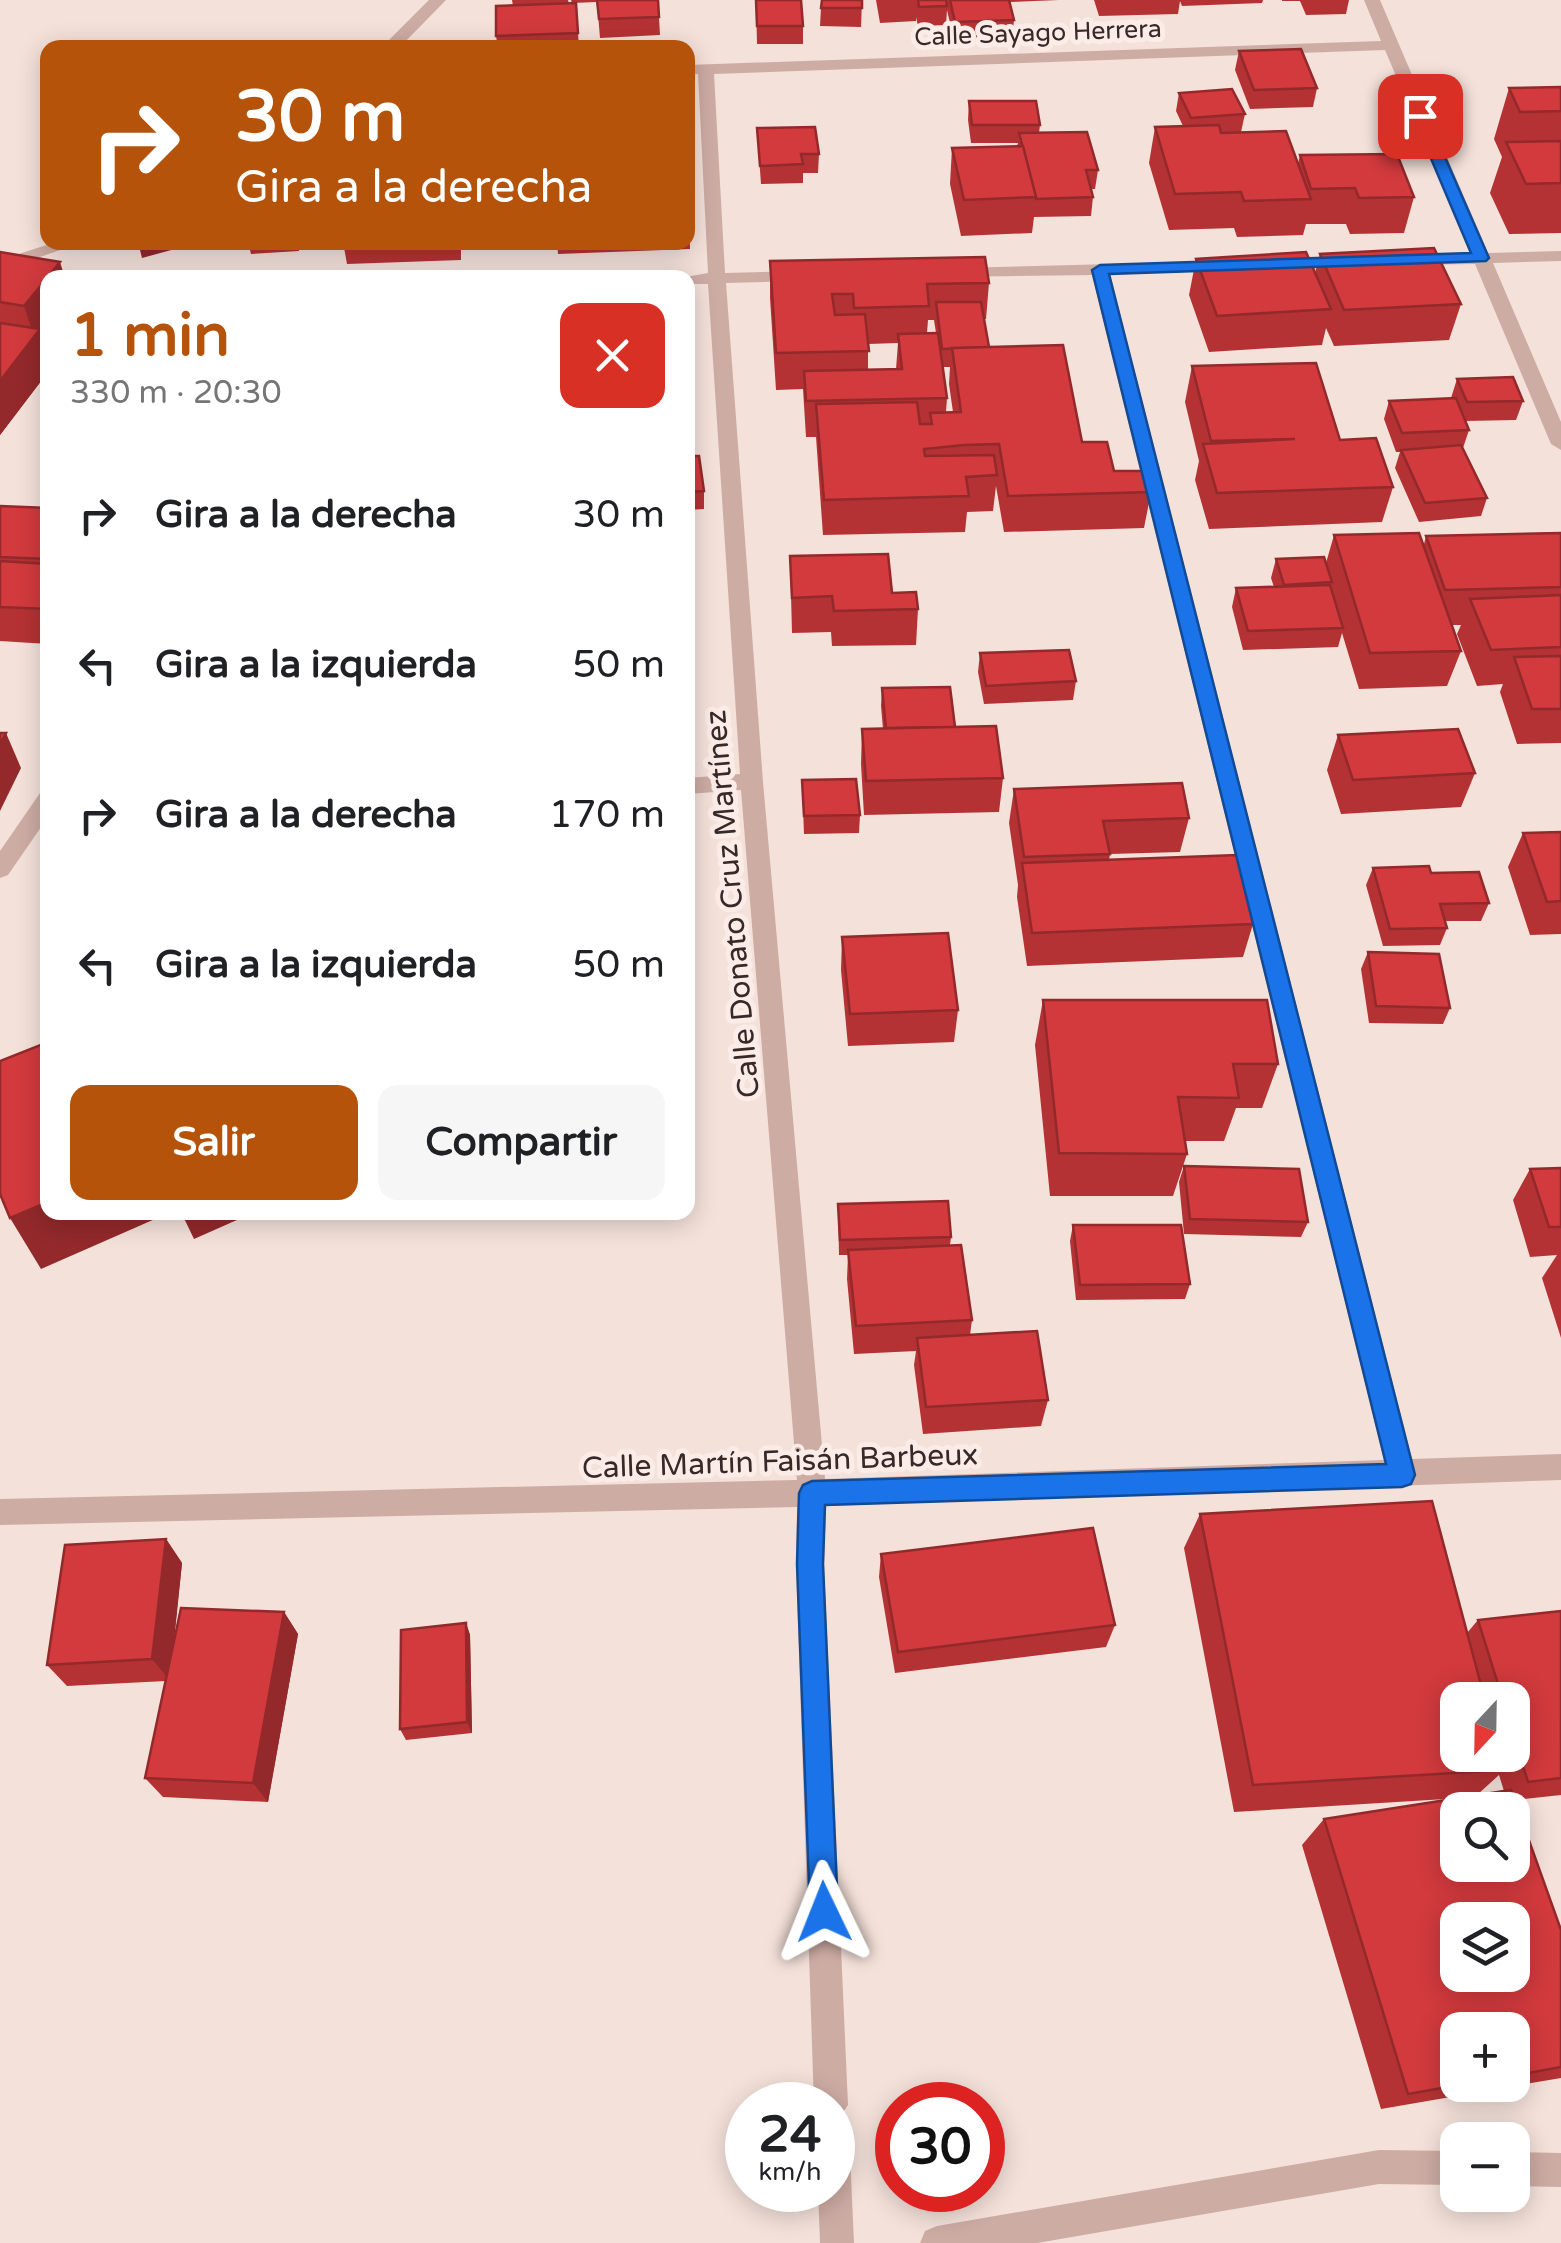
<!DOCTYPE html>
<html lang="es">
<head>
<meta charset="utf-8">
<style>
  :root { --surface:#fff; --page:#f6f6f6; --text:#202124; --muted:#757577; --accent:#b45309 }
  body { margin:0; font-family:"Varela Round",sans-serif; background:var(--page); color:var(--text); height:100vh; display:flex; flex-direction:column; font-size:38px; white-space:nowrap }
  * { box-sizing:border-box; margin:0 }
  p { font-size:32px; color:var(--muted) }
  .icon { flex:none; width:55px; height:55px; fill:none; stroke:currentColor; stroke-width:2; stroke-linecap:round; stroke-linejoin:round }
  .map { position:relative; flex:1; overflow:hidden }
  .drawer { position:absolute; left:40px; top:270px; width:655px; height:950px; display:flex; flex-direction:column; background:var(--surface); border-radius:20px; box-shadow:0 5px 25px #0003 }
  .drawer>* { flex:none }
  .banner { position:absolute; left:40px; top:40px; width:655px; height:210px; border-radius:20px; box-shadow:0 5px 25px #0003; background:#b45309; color:#fff; overflow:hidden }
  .needle { width:65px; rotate:202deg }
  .fabs { position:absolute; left:1440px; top:1682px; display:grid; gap:20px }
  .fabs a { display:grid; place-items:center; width:90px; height:90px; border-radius:20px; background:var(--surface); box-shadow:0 5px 25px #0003; font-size:50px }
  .speed { position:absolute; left:725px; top:2082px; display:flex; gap:20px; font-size:50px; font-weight:700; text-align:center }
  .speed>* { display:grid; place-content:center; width:130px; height:130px; border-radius:50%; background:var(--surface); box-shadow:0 5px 25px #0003; line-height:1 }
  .speed small { font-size:25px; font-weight:400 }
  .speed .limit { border:15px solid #d22; background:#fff; color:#111 }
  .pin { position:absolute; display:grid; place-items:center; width:85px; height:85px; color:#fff; margin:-42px; border-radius:20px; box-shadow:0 5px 15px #0006 }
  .me { position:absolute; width:110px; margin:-55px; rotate:358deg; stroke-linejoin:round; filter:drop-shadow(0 0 8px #0008) }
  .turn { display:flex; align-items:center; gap:35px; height:210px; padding:0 30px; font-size:45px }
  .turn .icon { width:130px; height:130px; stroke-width:2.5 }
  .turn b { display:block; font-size:70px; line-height:85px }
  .round { display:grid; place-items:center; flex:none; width:105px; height:105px; border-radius:20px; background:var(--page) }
  .summary { display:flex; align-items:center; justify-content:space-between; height:170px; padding:0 30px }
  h1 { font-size:60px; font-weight:700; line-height:75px; color:var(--accent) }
  .button { display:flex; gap:20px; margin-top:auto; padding:20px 30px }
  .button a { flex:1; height:115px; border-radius:20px; background:var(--accent); color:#fff; font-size:40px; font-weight:700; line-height:115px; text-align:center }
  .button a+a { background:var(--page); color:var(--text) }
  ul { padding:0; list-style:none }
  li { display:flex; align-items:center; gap:30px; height:150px; padding:0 30px }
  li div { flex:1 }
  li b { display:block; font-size:38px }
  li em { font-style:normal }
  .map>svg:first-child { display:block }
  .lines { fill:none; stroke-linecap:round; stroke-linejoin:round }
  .minor { fill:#cdaca4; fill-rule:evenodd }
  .wall { fill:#b53234; fill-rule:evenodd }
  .shaded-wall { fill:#93292b }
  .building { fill:#d23a3d; stroke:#93292b; stroke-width:2.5; fill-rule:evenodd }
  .route { fill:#1a73e8; stroke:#114b97; stroke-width:2.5 }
  .labels { text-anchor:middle; stroke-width:10; stroke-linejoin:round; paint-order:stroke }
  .far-street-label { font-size:25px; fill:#382827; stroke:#fbece7 }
  .street-label { font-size:30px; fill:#382827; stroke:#fbece7 }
</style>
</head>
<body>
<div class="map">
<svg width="1561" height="2243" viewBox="0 0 1561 2243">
  <rect width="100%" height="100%" fill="#f4e1da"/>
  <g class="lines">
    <g class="minor">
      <path d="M429,0H446L399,48H381Z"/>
      <path d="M1364,0H1380L1488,253L1561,251V261L1493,263L1561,422V450L1551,444L1475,264L1406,265L1397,260L1406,255L1471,253L1385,50L714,74L725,273L801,271L810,276L801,281L726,283L763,782L825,1479L1384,1460L1092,275L950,277V269L956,268L1226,261L1235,266L1226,271L1110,274L1412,1459L1561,1454V1480L826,1506L824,1564L848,2105L839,2118L849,2132L854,2243H820L818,2190H832V2105H814L796,1564L797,1507L0,1525V1499L797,1480L741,790L688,794V778L740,774L708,284H688V278H680L708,273L698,74L688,75V65L1381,41Z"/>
      <path d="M56,242H83L0,271V260Z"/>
      <path d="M48,791V817L8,875L0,878V851L40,793Z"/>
      <path d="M1379,2150L1458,2151V2185L1379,2184L1037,2243H920L925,2231L937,2226Z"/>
      <path d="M1512,2152L1561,2153V2187L1512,2186Z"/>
    </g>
  </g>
  <g class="wall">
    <path d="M512,0H568L569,4L576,3L579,48H498L496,36L513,6Z"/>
    <path d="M571,0H658L660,35L600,38L597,2L572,3Z"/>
    <path d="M756,0L803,26V44H757Z"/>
    <path d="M862,0L861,27L820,26L821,8Z"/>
    <path d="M876,0H1059L1009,2L1014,20L1012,38L954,40L947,10L946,25L918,26L916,17V21L880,23Z"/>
    <path d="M1094,0H1263L1262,3L1182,6L1180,1L1178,14L1099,16Z"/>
    <path d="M1282,0H1349L1346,14L1306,15L1300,1H1282Z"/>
    <path d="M1239,51L1317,88L1313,107L1250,109L1235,70Z"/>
    <path d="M1561,87V233L1509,234L1490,193L1502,157L1494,139L1509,88Z"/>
    <path d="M1179,93L1245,114L1241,132L1298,164L1300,155L1414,197L1404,233L1350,234L1346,224H1306L1303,235L1237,237L1234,228L1169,230L1149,163L1155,127L1183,126L1176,111Z"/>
    <path d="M969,101L1040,125L1039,133L1098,170L1095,189H1091L1093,197L1091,216L1034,217L1032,233L961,236L950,184L952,148L1017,146L1018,143H971L968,120Z"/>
    <path d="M757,128L819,154L818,173H803V183L761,184Z"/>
    <path d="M688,193L690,249L558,254L557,242H688Z"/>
    <path d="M248,242H299V251L251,254Z"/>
    <path d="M343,242H461V260L347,264Z"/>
    <path d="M0,252L48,278V328L42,335L48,351V372L0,435Z"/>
    <path d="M1320,254L1461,304L1449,340L1334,346L1326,328L1322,345L1209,352L1189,295L1196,259L1315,273Z"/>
    <path d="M770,261L989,283L986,319H984L989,347L1082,442L1114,471L1151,492L1144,528L1004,532L996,486L993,511L967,512L965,532L823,535L816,437H806L803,389L776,390L770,298ZM928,320H934L936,333H927ZM898,343L896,369L868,370V344ZM943,367H950L949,384L953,412H946L947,398Z"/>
    <path d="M1192,366L1340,440L1393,487L1382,522L1209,529L1195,480L1199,461L1185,402Z"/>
    <path d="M1457,379L1523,401L1516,420L1465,421L1469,430L1463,448L1487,498L1481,516L1419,522L1395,468L1400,452H1396L1384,419L1389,401L1451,398Z"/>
    <path d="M688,456L704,491V509L688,510Z"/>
    <path d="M48,508V644L0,641V557Z"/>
    <path d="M1561,533V743L1517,744L1500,692L1503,684L1477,686L1457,634L1461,625H1452L1461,651L1447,686L1359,689L1342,633L1338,647L1243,650L1232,607L1236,588L1274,587L1271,578L1276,559L1326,563L1334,535L1424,544L1426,536Z"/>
    <path d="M790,556L892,593L918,609L916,645L832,646L831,632L792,633Z"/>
    <path d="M980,653L1076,681L1073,700L984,704L978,672Z"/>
    <path d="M882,688L955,727L1003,778L999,812L864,815L861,764L862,729H883L881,706Z"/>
    <path d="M1338,735L1475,773L1461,807L1341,814L1327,770Z"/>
    <path d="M802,780L860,815L859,833L804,834Z"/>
    <path d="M1014,789L1189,818L1180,852L1110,854L1109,860L1253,924L1243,957L1027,966L1017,897L1018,885L1009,823Z"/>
    <path d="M1561,832V934L1530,935L1508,867L1523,833Z"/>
    <path d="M1373,868L1431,873L1489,903L1481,921H1445L1447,928L1440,945L1383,946L1366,885Z"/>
    <path d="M842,937L958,1010L954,1042L848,1046L841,970Z"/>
    <path d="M1368,952L1450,1008L1443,1024L1369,1023L1361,969Z"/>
    <path d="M1043,1000L1278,1064L1262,1108H1236L1224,1141H1185L1187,1154L1173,1196H1050L1035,1045Z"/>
    <path d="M1184,1166L1308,1222L1301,1237L1184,1234L1179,1182Z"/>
    <path d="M1561,1168V1338L1542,1278L1557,1255L1530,1257L1513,1200L1530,1169Z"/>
    <path d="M838,1204L951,1237L950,1245L972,1320L970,1335L1048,1400L1041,1426L923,1434L914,1365L916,1351L854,1354L847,1279L848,1255H839Z"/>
    <path d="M1073,1225L1190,1284L1185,1299L1076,1300L1070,1241Z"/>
    <path d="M1200,1514L1467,1633L1478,1620L1561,1611V1795L1515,1800L1561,1930V2078L1381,2109L1302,1845L1324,1819L1462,1798L1234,1812L1184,1548ZM1458,1700H1512V1755H1458ZM1499,1775L1504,1791L1477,1795ZM1512,2030V2085H1458Z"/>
    <path d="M166,1539L182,1563L173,1646L284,1612L298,1634L268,1802L163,1797L145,1778L166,1681L67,1686L47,1665Z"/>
    <path d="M881,1554L1115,1625L1106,1647L895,1673L879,1577Z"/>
    <path d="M466,1623L470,1635L472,1733L406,1740L400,1729Z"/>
  </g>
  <g class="shaded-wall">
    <path d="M138,242H174L175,249L142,258Z"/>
    <path d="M60,262L65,278H48V328L42,335L48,351V372L0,435V381L34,336L24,306Z"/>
    <path d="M6,733L21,768L0,811V745Z"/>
    <path d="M48,1202V1212H171L41,1269L10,1218Z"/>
    <path d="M181,1212H255L194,1239Z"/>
    <path d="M166,1539L182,1563L170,1681L152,1659Z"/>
    <path d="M284,1612L298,1634L268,1802L253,1783Z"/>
    <path d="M466,1623L470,1635L472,1733L467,1722Z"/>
  </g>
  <g class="building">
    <path d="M597,0H658L659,17L599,19Z"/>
    <path d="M756,0H801L803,26H757Z"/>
    <path d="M822,0H862V8H821Z"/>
    <path d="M918,0H946L947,6L919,7Z"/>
    <path d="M950,0H1009L1014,20L955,22Z"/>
    <path d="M576,3L578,33L496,36V6Z"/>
    <path d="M1301,49L1317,88L1254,90L1239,51Z"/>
    <path d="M1561,87V111L1520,112L1509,88Z"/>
    <path d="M1232,89L1245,114L1191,118L1179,93Z"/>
    <path d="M969,101H1036L1040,125H972Z"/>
    <path d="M1219,125L1221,133L1286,131L1311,199L1244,201L1241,192L1175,194L1155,127Z"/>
    <path d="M815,127L819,154H801L803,164L760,166L757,128Z"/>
    <path d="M1087,132L1098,170H1086L1093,197L1036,199L1019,133Z"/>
    <path d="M1561,141V183L1526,184L1506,142Z"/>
    <path d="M1023,146L1036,197L964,200L952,148Z"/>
    <path d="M1397,154L1414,197L1359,198L1355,188L1311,189L1300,155Z"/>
    <path d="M1434,248L1461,304L1344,310L1320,254Z"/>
    <path d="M0,252L60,262L24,306L0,302Z"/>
    <path d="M1306,252L1331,309L1217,316L1196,259Z"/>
    <path d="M985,257L989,283L927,284L929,306L854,308L853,294H832L835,315L865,314L869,351L776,353L770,261Z"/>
    <path d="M936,302H981L989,347L942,349Z"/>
    <path d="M0,323L40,329L0,381Z"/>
    <path d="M938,333L947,398L806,401L804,371L902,369L898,334Z"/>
    <path d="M1063,345L1082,442H1107L1114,471H1145L1151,492L1008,496L999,444L964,445L924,449L925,456L994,455L997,475L966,477L969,496L824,500L816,404L917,402L920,424H932L930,413L961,412L952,348Z"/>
    <path d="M1316,363L1340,440L1376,438L1393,487L1217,493L1203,444L1295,439L1211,441L1192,366Z"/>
    <path d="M1513,377L1523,401L1467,402L1457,379Z"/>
    <path d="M1456,398L1469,430L1402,433L1389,401Z"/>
    <path d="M1461,445L1487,498L1425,503L1401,450Z"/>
    <path d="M688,456H699L704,491L688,492Z"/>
    <path d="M0,506L48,508V559L0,557Z"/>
    <path d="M1419,533L1461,651L1370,653L1334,535Z"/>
    <path d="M1561,533V587L1445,590L1426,536Z"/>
    <path d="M888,554L892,593L916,592L918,609L834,611L832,596L792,598L790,556Z"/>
    <path d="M1324,557L1332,582L1284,585L1276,559Z"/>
    <path d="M0,561L48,564V609L0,607Z"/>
    <path d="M1330,585L1343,628L1248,631L1236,588Z"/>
    <path d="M1561,595V647L1491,650L1470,599Z"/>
    <path d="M1069,650L1076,681L986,686L980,653Z"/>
    <path d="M1561,656V709H1532L1514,657Z"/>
    <path d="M950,687L955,727L886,728L882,688Z"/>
    <path d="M996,726L1003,778L866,781L862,729Z"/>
    <path d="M1458,729L1475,773L1353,780L1338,735Z"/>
    <path d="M0,733H6L0,745Z"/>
    <path d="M856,779L860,815L804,816L802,780Z"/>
    <path d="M1182,783L1189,818L1103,821L1110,854L1024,857L1014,789Z"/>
    <path d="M1561,832V901L1547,902L1523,833Z"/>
    <path d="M1237,855L1253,924L1032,933L1022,863Z"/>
    <path d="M1429,866L1431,873L1479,872L1489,903L1440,904L1447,928L1390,929L1373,868Z"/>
    <path d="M948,933L958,1010L850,1014L842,937Z"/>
    <path d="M1368,952L1439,954L1450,1008L1376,1006Z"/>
    <path d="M1043,1000H1267L1278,1064H1233L1239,1098L1178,1097L1187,1154L1059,1153Z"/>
    <path d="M48,1042V1202L10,1218L0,1194V1061Z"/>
    <path d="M1184,1166L1299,1169L1308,1222L1190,1219Z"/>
    <path d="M1561,1168V1227H1549L1530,1169Z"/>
    <path d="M948,1201L951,1237L840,1240L838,1204Z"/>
    <path d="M1073,1225H1181L1190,1284L1080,1285Z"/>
    <path d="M961,1245L972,1320L856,1326L848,1250Z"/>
    <path d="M1037,1331L1048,1400L926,1407L917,1338Z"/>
    <path d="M1432,1501L1485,1700H1458V1755H1500L1504,1770L1253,1785L1200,1514Z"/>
    <path d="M1093,1528L1115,1625L898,1652L881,1554Z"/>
    <path d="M166,1539L152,1659L47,1665L65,1545Z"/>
    <path d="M181,1608L284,1612L253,1783L145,1778Z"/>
    <path d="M1561,1611V1778L1528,1782L1512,1732V1700H1503L1478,1620Z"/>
    <path d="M466,1623L467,1722L400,1729L401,1630Z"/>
    <path d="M1511,1790L1561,1930V2067L1512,2076V2030H1458V2085H1459L1408,2094L1324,1819ZM1458,1810H1512V1865H1458ZM1458,1920H1512V1975H1458Z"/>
  </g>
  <path class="route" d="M1420,112L1427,116L1489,258L1486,261L1109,274L1415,1475L1411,1484L1402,1487L825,1505L823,1564L838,1912L834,1922L824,1926L814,1922L810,1912L797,1564L799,1493L803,1485L812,1481L1386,1464L1092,270L1100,265L1471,253L1413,116Z"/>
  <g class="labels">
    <g class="far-street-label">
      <text transform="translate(1038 32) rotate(-2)" y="9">Calle Sayago Herrera</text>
    </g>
    <g class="street-label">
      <text transform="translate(732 904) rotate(-95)" y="10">Calle Donato Cruz Martínez</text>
      <text transform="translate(780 1461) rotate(-2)" y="10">Calle Martín Faisán Barbeux</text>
    </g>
  </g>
</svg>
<div class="fabs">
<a><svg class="needle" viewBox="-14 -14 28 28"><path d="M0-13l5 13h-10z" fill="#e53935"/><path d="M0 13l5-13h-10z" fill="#757577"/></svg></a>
<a><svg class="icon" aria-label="search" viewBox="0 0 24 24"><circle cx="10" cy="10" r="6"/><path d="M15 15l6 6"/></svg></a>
<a><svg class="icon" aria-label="layers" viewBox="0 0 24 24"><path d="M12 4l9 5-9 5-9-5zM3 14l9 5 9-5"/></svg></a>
<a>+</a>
<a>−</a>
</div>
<div class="speed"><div>24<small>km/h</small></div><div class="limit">30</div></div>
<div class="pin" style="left:1420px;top:116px;background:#d93025"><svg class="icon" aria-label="arrive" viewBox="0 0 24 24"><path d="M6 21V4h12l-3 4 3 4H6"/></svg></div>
<svg class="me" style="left:824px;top:1912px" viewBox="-20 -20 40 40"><path d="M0-17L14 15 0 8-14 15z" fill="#1a73e8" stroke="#fff" stroke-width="4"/></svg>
<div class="banner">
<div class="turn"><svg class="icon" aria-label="right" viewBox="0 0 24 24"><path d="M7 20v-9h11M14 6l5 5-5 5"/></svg><div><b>30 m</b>Gira a la derecha</div></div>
</div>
<section class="drawer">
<div class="summary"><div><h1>1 min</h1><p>330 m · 20:30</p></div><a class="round" style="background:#d93025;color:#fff"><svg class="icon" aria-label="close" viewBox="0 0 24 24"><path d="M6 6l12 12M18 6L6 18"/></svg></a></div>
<ul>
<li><svg class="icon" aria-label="right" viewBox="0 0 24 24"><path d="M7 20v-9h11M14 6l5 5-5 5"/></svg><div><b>Gira a la derecha</b></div><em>30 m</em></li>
<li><svg class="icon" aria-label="left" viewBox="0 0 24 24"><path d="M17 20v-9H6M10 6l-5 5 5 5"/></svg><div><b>Gira a la izquierda</b></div><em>50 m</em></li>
<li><svg class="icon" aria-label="right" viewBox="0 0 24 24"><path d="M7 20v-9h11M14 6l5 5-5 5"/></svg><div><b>Gira a la derecha</b></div><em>170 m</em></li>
<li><svg class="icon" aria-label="left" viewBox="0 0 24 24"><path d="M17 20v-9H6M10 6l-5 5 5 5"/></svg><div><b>Gira a la izquierda</b></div><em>50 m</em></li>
</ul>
<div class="button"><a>Salir</a><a>Compartir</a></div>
</section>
</div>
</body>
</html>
